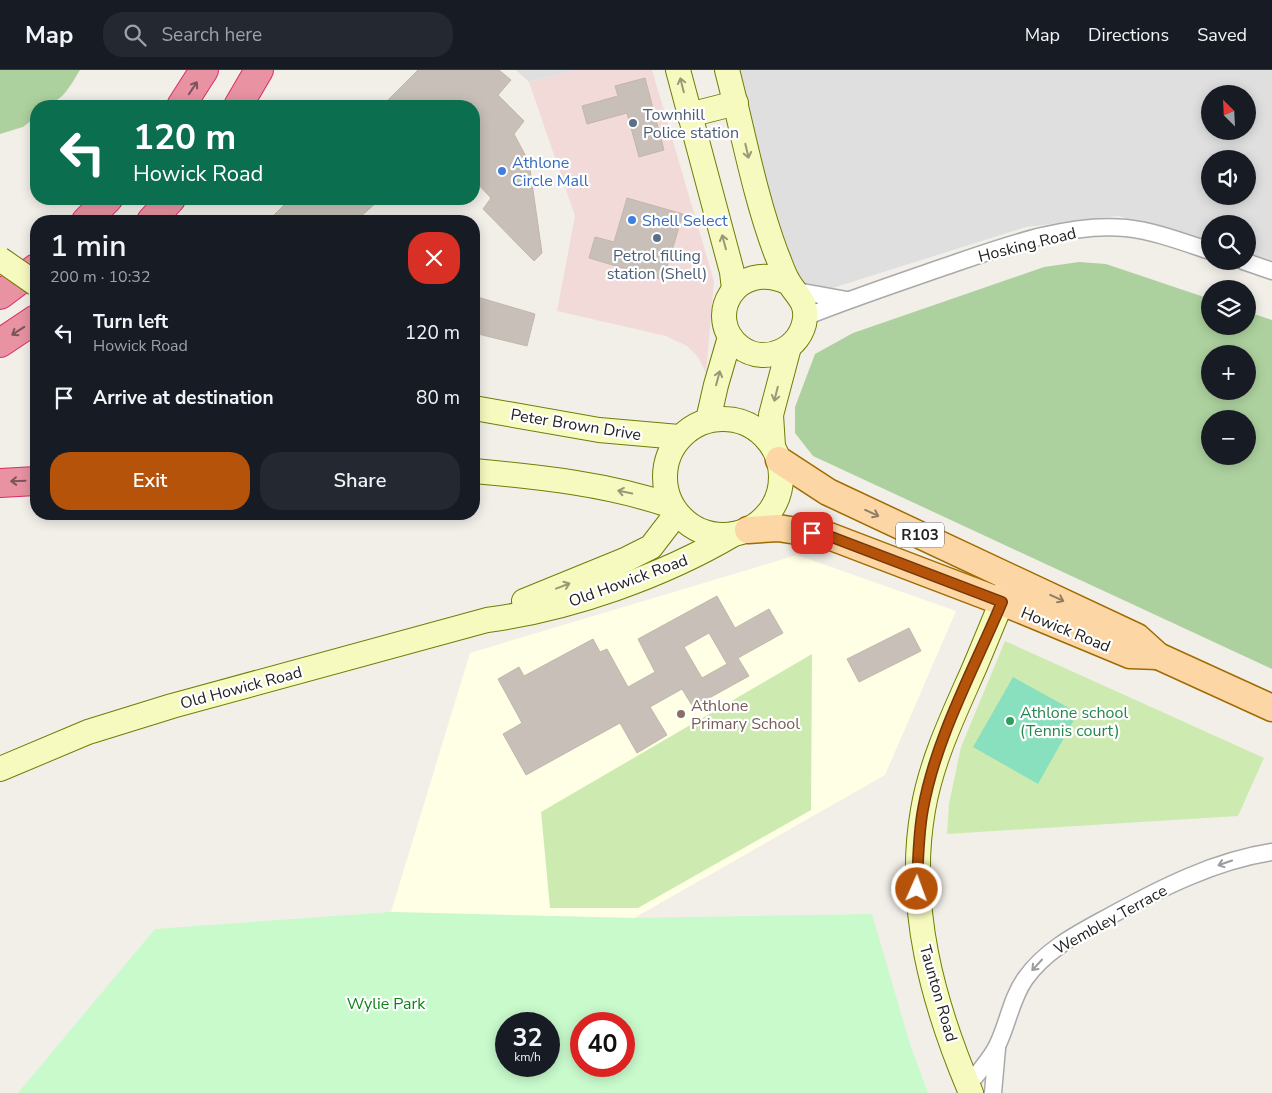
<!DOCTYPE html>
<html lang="en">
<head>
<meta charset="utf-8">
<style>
  :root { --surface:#171b24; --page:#242831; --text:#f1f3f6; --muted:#9ea1a6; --line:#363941; --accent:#b45309 }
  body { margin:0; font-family:"Nunito Sans",sans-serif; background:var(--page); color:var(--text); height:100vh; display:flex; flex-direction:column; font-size:19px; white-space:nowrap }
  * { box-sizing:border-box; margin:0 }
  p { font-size:16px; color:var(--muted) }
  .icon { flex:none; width:28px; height:28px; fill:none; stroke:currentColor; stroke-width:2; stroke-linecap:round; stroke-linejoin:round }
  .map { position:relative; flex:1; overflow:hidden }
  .drawer { position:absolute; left:30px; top:145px; width:450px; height:305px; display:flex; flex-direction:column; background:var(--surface); border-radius:20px; box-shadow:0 2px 12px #0003 }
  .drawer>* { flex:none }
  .guide { position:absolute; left:30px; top:30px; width:450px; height:105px; border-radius:20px; box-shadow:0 2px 12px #0003; background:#0b6e4f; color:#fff; overflow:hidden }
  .needle { width:32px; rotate:336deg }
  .tools { position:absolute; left:1201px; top:15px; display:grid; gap:10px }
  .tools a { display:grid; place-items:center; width:55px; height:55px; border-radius:50%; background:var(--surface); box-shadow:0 2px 12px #0003; font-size:25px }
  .speed { position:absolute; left:495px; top:942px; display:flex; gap:10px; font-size:25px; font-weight:700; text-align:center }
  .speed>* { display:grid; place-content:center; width:65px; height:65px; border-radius:50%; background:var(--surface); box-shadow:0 2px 12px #0003; line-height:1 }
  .speed small { font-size:12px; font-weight:400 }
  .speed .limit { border:8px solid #d22; background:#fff; color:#111 }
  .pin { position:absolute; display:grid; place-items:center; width:42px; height:42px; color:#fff; margin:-21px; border-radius:10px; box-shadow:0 2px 8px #0006 }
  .me { position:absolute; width:55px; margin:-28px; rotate:2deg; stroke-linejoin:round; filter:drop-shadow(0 0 4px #0008) }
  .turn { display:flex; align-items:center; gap:18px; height:105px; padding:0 20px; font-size:22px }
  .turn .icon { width:65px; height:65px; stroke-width:2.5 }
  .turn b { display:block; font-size:35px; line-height:42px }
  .round { display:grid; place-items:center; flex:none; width:52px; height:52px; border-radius:20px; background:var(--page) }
  .headline { display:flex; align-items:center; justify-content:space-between; height:85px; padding:0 20px }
  h1 { font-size:30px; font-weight:600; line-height:38px }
  .primary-button { display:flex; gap:10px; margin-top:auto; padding:10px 20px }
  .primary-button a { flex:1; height:58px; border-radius:20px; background:var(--accent); color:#fff; font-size:20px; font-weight:600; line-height:58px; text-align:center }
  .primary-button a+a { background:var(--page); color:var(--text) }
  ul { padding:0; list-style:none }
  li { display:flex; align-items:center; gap:15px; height:65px; padding:0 20px }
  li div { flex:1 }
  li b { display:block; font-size:19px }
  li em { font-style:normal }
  header { display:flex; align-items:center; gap:30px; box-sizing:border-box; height:70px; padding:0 25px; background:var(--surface); border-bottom:1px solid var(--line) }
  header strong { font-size:24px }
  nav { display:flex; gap:28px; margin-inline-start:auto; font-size:18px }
  .search { width:350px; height:45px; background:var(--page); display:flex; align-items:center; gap:12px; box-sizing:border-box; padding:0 18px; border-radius:20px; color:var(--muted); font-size:19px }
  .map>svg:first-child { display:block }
  .residential { fill:#e0dfdf; fill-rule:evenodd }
  .commercial { fill:#f2dad9 }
  .education { fill:#ffffe5 }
  .grass { fill:#cdebb0 }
  .forest { fill:#add19e; fill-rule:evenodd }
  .park { fill:#c8facc; fill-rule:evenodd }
  .pitch { fill:#88e0be }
  .building { fill:#c7bfb8; stroke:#c4b6ab; fill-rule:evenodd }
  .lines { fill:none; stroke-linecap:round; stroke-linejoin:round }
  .street-casing { stroke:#a9a9a9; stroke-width:19 }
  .secondary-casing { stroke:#707d05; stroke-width:26 }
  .primary-casing { stroke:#a06b00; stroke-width:29 }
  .highway-casing { stroke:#dc2a67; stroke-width:30 }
  .street { stroke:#fff; stroke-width:16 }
  .secondary { stroke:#f7fabf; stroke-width:24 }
  .primary { stroke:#fcd6a4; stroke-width:26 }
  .highway { stroke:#e892a2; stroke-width:28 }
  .secondary-bridge-casing { stroke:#707d05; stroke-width:26; stroke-linecap:butt }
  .secondary-bridge { stroke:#f7fabf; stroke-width:24 }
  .oneway { stroke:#979978 }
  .oneway2 { stroke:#7b545c }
  .oneway3 { stroke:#8f7c63 }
  .oneway4 { stroke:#9c9c9c }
  .route-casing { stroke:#753606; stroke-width:12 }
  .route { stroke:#b45309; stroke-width:9 }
  .service-dot { fill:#5c6f8a; stroke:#fff; stroke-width:2 }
  .shop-dot { fill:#3f7fe0; stroke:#fff; stroke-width:2 }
  .education-dot { fill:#8d6e63; stroke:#fff; stroke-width:2 }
  .leisure-dot { fill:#2e9e5b; stroke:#fff; stroke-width:2 }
  .labels { text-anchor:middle; stroke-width:4.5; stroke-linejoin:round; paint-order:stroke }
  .shield { fill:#fff; stroke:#646464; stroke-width:1 }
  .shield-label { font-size:15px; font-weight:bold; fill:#222 }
  .service-label { font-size:16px; fill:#4e5e75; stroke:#fff; text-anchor:start }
  .shop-label { font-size:16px; fill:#366cbe; stroke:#fff; text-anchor:start }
  .street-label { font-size:16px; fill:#222; stroke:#fff }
  .education-label { font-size:16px; fill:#785e54; stroke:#fff; text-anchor:start }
  .leisure-label { font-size:16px; fill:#27864d; stroke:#fff; text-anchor:start }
  .park-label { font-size:16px; fill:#0c8416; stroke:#fff }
</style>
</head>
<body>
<header>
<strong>Map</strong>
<div class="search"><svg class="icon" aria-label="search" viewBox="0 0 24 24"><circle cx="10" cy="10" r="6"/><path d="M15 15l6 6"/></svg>Search here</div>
<nav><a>Map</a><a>Directions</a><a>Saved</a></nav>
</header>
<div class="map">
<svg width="1272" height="1023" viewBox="0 0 1272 1023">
  <rect width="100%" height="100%" fill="#f2efe9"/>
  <g class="residential">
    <path d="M516,0H576L529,12Z"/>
    <path d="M737,0H1272V198L1248,189V154H1210V176L1119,146L1026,157L820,222L791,208ZM1210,24H1248V61H1210ZM1210,89H1248V126H1210Z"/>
  </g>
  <path class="commercial" d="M576,0H652L714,211L706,303L698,287L687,276L666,266L557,241L575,146L529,12Z"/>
  <path class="education" d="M797,485L956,541L885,705L634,848L391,842L470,583Z"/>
  <g class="grass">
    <path d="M1005,571L1264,688L1238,746L947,764L949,734L961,677Z"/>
    <path d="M812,584L811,740L638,838H550L541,742Z"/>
  </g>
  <g class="forest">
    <path d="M0,0H80C68,19 61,36 36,36V47L23,57L0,64Z"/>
    <path d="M1079,192L1106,194L1210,229V256H1248V242L1272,250V599L813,386L795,363V337L815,284L853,263L1044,197ZM1210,284H1248V321H1210ZM1210,349H1248V386H1210Z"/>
  </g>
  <path class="park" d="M391,842L634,848L872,844L910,974L928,1023H18L155,859ZM506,954H549V996H506ZM581,954H624V996H581Z"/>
  <path class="pitch" d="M1013,607L1078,643L1038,714L973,677Z"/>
  <g class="building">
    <path d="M418,0H499L511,10L498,25L524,51L514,64L529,92L542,183L534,191L483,139L491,128L474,110V36H382Z"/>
    <path d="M645,8L664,80L639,87L627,43L587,54L582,36L618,26L615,16Z"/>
    <path d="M627,128L683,144L663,210L589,188L595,167L614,172Z"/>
    <path d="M290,129H380L356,151H268Z"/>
    <path d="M474,226L535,244L527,276L474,263Z"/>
    <path d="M717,526L735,558L769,539L783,563L738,588L749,606L693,637L682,619L650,637L667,665L637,683L620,653L526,705L503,664L522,653L498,609L519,597L524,606L593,569L600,582L607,579L628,617L655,602L638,569ZM709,563L727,594L702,608L684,577Z"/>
    <path d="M909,558L921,581L859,612L847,589Z"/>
  </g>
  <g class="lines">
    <defs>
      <g id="street">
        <path d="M1243,191L1272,201"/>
        <path d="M797,221L847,230"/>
        <path d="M805,247C850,229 895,214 941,198C997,179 1066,152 1126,158C1154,161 1183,172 1210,181"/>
        <path d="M968,1015C978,1003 990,990 997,976C1008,954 1011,929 1025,909C1046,879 1079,863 1110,846C1161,818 1214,791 1272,782"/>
        <path d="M993,1023L997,978"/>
      </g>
      <g id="secondary">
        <path d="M678,0L732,202L734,219"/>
        <path d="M727,0C743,61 754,124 776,183C780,192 783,203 788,211C795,224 807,231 805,248C802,279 765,296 740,277C703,249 735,187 789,213"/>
        <path d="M689,45L736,33"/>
        <path d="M474,338L599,360L679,367"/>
        <circle cx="723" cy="407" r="58"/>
        <path d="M708,350L716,315L730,267"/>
        <path d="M773,376L771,345L789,277"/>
        <path d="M474,401C540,407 608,414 672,436"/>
        <path d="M524,531L627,489L651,477L677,443"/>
        <path d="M0,699L88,662L172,636L487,550C570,539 663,506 734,464"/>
        <path d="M971,1023C933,934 906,837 923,740C931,692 953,646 973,601C985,573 997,543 1009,514"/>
      </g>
      <g id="primary">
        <path d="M779,390L828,422L1137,567L1158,586L1272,638"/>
        <path d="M748,460L778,458L829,466L1002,532L1130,585L1158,586"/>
      </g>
      <g id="highway">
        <path d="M181,36L204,0"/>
        <path d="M238,36L259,0"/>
        <path d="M86,151L108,129"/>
        <path d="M151,151L171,129"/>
        <path d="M0,225L36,198"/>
        <path d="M0,273L36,249"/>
        <path d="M0,413L36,411"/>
      </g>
    </defs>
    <use href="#street" class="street-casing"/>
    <use href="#secondary" class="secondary-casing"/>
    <use href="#primary" class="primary-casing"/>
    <use href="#highway" class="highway-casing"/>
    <use href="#street" class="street"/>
    <use href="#secondary" class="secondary"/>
    <use href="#primary" class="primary"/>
    <use href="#highway" class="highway"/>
    <defs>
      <path id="secondary-bridge" d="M0,189L36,214"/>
    </defs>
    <use href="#secondary-bridge" class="secondary-bridge-casing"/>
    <use href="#secondary-bridge" class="secondary-bridge"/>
  </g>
  <defs><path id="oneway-shaft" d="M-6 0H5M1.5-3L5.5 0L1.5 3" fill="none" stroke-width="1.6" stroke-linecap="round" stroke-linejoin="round" transform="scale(1.25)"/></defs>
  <g class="oneway">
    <use href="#oneway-shaft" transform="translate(682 15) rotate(-104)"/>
    <use href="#oneway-shaft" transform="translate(747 81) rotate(77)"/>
    <use href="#oneway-shaft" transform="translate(724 172) rotate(-105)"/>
    <use href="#oneway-shaft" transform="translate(718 308) rotate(-75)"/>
    <use href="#oneway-shaft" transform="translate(776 324) rotate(104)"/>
    <use href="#oneway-shaft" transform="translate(625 422) rotate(-168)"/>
    <use href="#oneway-shaft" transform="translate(563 516) rotate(-21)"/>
  </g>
  <g class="oneway2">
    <use href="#oneway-shaft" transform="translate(193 18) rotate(-56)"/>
    <use href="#oneway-shaft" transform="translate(18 261) rotate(147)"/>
    <use href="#oneway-shaft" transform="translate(18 411) rotate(178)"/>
  </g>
  <g class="oneway3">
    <use href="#oneway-shaft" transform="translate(872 443) rotate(25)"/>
    <use href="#oneway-shaft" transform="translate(1057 528) rotate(25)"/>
  </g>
  <g class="oneway4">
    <use href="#oneway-shaft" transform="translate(1225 793) rotate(161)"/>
    <use href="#oneway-shaft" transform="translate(1037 895) rotate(133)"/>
  </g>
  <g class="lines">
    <defs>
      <path id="route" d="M812,463L829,466L1002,532C974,599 936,667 923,739C918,766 918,793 917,819"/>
    </defs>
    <use href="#route" class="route-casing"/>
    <use href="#route" class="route"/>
  </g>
  <g class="service-dot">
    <circle cx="633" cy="53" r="5"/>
    <circle cx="657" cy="168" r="5"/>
  </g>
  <g class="shop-dot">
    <circle cx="502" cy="101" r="5"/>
    <circle cx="632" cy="150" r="5"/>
  </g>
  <circle class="education-dot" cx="681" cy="644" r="5"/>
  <circle class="leisure-dot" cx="1010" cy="651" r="5"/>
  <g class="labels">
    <rect class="shield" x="896" y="452.5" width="48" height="25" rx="4"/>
    <g class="shield-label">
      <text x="920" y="470">R103</text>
    </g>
    <g class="service-label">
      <text x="643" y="50">Townhill<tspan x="643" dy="18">Police station</tspan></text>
      <text x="657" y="191" text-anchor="middle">Petrol filling<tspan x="657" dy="18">station (Shell)</tspan></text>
    </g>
    <g class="shop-label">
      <text x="512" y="98">Athlone<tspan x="512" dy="18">Circle Mall</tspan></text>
      <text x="642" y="156">Shell Select</text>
    </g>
    <g class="street-label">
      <text transform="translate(1027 174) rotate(-14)" y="6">Hosking Road</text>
      <text transform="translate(576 354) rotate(9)" y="6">Peter Brown Drive</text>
      <text transform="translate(628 510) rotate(-20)" y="6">Old Howick Road</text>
      <text transform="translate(1066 559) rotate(22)" y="6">Howick Road</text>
      <text transform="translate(241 617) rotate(-15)" y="6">Old Howick Road</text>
      <text transform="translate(1110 849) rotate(-29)" y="6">Wembley Terrace</text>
      <text transform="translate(939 923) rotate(74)" y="6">Taunton Road</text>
    </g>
    <g class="education-label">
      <text x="691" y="641">Athlone<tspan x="691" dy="18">Primary School</tspan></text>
    </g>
    <g class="leisure-label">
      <text x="1020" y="648">Athlone school<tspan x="1020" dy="18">(Tennis court)</tspan></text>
    </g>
    <g class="park-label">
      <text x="386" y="939">Wylie Park</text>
    </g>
  </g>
</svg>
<div class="tools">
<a><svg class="needle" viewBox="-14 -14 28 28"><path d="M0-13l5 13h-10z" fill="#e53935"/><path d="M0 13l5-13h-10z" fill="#9ea1a6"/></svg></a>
<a><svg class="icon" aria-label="sound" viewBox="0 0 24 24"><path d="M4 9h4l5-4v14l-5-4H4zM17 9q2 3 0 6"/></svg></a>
<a><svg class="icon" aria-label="search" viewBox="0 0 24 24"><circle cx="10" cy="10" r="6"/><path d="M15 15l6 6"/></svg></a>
<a><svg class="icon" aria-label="layers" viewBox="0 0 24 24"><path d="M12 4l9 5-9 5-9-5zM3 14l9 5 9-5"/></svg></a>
<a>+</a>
<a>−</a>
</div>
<div class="speed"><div>32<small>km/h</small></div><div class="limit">40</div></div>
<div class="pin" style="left:812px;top:463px;background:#d93025"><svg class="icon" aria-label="arrive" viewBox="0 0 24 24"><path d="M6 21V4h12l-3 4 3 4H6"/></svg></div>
<svg class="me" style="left:917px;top:819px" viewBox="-20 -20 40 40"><circle r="17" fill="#b45309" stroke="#fff" stroke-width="3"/><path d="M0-11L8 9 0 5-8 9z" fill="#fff"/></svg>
<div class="guide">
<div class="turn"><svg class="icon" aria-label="left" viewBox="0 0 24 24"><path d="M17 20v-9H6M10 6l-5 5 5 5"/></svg><div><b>120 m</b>Howick Road</div></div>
</div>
<section class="drawer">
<div class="headline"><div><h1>1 min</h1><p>200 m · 10:32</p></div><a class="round" style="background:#d93025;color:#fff"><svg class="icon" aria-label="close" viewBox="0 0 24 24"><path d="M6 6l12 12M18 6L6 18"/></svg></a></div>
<ul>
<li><svg class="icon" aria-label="left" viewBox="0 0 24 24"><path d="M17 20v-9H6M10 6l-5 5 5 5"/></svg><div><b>Turn left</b><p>Howick Road</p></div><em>120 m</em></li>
<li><svg class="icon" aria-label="arrive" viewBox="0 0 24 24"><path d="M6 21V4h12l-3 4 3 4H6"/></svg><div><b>Arrive at destination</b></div><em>80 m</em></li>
</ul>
<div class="primary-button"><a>Exit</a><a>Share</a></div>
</section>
</div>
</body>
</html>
